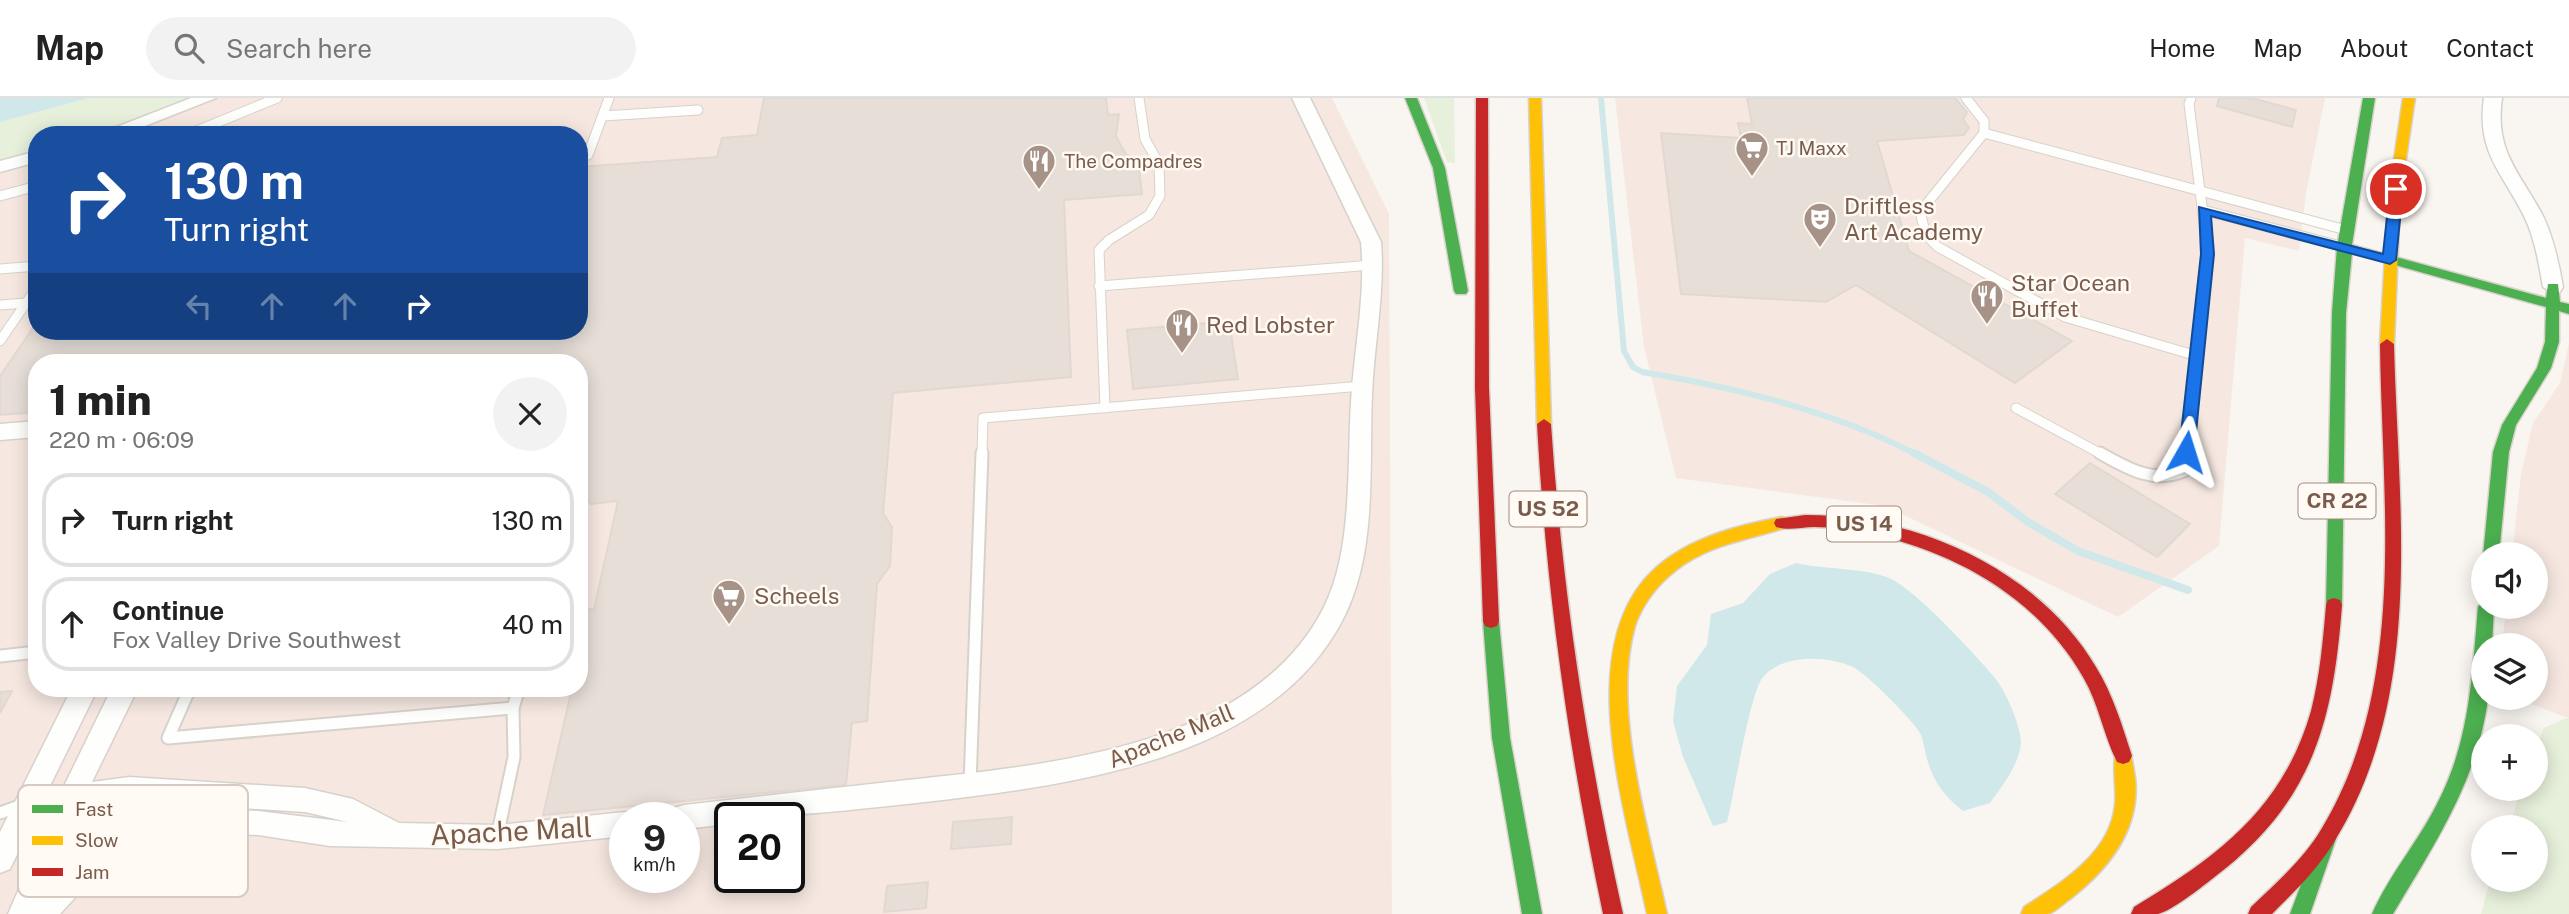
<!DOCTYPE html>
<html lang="en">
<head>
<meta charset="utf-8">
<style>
  :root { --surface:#fff; --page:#f2f2f2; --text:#222; --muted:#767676; --line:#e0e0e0 }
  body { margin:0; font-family:"Public Sans",sans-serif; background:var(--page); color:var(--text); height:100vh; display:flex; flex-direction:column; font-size:26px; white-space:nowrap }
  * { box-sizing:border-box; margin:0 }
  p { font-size:23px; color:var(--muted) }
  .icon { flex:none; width:38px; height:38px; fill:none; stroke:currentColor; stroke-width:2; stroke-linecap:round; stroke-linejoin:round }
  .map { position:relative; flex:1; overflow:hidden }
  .panel { position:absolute; left:28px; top:256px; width:560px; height:343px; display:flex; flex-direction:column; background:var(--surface); border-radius:28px; box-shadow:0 4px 18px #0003 }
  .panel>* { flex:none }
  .top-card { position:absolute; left:28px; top:28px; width:560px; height:214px; border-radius:28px; box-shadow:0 4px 18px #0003; background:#1a4fa0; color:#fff; overflow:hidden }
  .controls { position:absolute; left:2471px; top:444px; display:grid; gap:14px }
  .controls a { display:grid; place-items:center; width:77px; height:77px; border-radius:50%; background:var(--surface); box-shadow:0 4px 18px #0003; font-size:35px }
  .speed { position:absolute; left:609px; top:704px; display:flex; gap:14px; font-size:35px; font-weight:700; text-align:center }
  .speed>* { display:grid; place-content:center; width:91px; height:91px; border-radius:50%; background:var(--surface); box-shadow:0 4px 18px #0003; line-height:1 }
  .speed small { font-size:18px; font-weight:400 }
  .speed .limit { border:4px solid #111; border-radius:10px; background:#fff; color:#111 }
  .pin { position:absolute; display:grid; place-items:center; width:60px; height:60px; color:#fff; margin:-30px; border:4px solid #fff; border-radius:50%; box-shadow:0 2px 7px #0007 }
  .me { position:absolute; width:77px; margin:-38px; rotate:6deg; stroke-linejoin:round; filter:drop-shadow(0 0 5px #0008) }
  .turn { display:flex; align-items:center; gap:24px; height:147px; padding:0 21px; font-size:32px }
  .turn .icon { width:91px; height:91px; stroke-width:2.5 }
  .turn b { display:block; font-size:49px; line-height:60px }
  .lanes { display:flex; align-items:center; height:66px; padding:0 21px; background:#0003; justify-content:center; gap:35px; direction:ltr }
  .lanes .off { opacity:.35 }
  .round { display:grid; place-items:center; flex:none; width:74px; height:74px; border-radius:37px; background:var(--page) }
  .head { display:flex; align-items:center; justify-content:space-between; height:119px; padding:0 21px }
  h1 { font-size:42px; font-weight:800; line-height:52px }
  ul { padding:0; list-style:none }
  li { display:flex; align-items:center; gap:21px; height:94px; margin:0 14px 10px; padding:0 7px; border:4px solid var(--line); border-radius:28px }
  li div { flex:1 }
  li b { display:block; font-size:26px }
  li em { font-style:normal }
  header { display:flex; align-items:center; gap:42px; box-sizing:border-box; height:98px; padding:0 35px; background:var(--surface); border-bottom:2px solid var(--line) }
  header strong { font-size:33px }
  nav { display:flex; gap:38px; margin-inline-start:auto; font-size:24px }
  .search { width:490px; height:63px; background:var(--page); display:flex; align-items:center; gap:18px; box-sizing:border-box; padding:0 24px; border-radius:38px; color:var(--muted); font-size:26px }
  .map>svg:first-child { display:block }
  .commercial { fill:#f6e8e1; fill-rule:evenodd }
  .green { fill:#e7f0db }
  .water { fill:#d0e8ea }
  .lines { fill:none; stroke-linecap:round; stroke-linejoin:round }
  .stream-far1 { stroke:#d0e8ea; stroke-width:6 }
  .stream { stroke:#d0e8ea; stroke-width:8 }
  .building { fill:#e6ded7; stroke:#e2d8d2; stroke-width:2 }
  .lane-far1-casing { stroke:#d7d1cb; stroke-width:11 }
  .lane-casing { stroke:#d7d1cb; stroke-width:15 }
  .street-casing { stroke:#d7d1cb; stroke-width:3 }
  .fast-casing { stroke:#d9d2cb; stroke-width:3 }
  .slow-casing { stroke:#d9d2cb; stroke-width:3 }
  .jam-casing { stroke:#d9d2cb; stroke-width:3 }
  .lane-far1 { stroke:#fefefd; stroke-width:9 }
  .lane { stroke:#fefefd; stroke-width:11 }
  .street { fill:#fefefd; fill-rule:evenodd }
  .fast { fill:#4caf50; fill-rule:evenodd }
  .slow { fill:#ffc107; fill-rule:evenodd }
  .jam { fill:#c62828; fill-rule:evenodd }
  .route { fill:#1a73e8; stroke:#114b97; stroke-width:2 }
  .labels { text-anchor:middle; stroke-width:5; stroke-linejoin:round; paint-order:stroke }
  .far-poi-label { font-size:19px; fill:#7a5c4d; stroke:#fffaf3; text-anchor:start }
  .shield { fill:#fffaf3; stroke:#a28b7f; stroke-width:2 }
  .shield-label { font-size:21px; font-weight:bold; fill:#7a5c4d }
  .poi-label { font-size:23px; fill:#7a5c4d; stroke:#fffaf3; text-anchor:start }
  .street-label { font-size:23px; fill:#7a5c4d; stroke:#fffaf3 }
  .near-street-label { font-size:28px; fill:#7a5c4d; stroke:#fffaf3 }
  .key { fill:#fffaf3; stroke:#d7cbc1; stroke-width:2 }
  .key-label { font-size:19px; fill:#7a5c4d }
</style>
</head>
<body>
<header>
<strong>Map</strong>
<div class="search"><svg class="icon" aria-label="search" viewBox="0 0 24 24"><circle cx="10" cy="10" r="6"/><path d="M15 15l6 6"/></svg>Search here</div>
<nav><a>Home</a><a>Map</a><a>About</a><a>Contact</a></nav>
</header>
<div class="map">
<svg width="2569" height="816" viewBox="0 0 2569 816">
  <rect width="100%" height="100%" fill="#f9f5f0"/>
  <g class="commercial">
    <path d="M207,0H1332L1389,116L1392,816H0V69L37,58V233H579V37H105ZM37,264H579V590H37ZM625,719H684V779H625ZM730,719H789V779H730Z"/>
    <path d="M1615,0H2325L2306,95L2299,153L2245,140L2219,448L2118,519L1885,408L1676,380L1644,249Z"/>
    <path d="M2569,245V619H2565L2515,600H2536V548H2502L2506,509H2536V457H2512L2521,376L2533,325L2560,285Z"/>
  </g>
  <g class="green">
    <path d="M0,0H207L105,37H37V58L0,69Z"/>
    <path d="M1424,0H1454L1455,65L1447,64Z"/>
    <path d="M2569,619V816H2481L2490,782H2536V730H2509L2521,691H2536V649L2544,630Z"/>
  </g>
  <g class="water">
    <path d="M0,0H88L0,24Z"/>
    <path d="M1796,465C1824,472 1871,469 1895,483C1924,501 1972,553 1995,580C2005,592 2021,628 2021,644C2020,666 2002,688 1990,705L1963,713C1943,697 1932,682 1926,657C1924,649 1923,638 1918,632C1908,618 1867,576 1853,569C1827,557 1782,556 1763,579C1750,594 1734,697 1727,724L1713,728L1683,659L1673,623L1677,588L1707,547L1711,516L1743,505L1770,476Z"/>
  </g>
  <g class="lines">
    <path class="stream-far1" d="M1601,0L1624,253L1633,269L1642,274C1733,289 1835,313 1917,357"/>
    <path class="stream" d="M1914,355L1988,394L2028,424L2078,453L2188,492"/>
  </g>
  <g class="building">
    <path d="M764,0H1106L1108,17L1119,16L1116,38L1121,48L1127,57L1138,62L1142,96L1064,102L1071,279L893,295L883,415L892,429L890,468L877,486L867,623L852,625L846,687L543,717L572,590H579V512L594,511L618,403L591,406L579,392V348L586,325H579V264H37V314L0,317V278L37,224V233H579V69L717,59L722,40L757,37Z"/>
    <path d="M1747,0H1955L1967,14L1963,21L1969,30L1964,37L1877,43L1909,153L2072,243L2015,285L1856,187L1826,204L1681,196L1661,35L1741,40L1738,25L1752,26Z"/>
    <path d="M2219,0H2252L2296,12L2292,29L2217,8Z"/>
    <path d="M1229,223L1238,281L1133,291L1127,232Z"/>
    <path d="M2090,365L2190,426L2157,459L2055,396Z"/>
    <path d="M12,593L0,615V594Z"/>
    <path d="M1012,719L1011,746L951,751L953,724Z"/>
    <path d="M928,784L926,810L884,814L887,788Z"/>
  </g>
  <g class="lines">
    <defs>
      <g id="lane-far1">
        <path d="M1966,0L1984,23V35L1920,114L1926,137L1938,149L2065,219L2197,258"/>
        <path d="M603,18L698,12"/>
        <path d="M1984,35L2346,132"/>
        <path d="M187,37L277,0"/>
        <path d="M579,57H588L609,0"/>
        <path d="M0,98L37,88"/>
        <path d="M2203,112L2344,149"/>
        <path d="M0,171L37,168"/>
        <path d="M1099,188L1373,167"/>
        <path d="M0,207L26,205"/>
        <path d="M0,243L37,189"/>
        <path d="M1105,310L1099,152L1109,142L1149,117L1160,98L1159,66L1145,41L1139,0"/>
        <path d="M2016,310L2103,357"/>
        <path d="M982,357L983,320L1362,288"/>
        <path d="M2186,357L2208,156L2189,6L2191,0"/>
      </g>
      <g id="lane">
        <path d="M2100,355C2127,370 2152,386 2184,373L2186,355"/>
        <path d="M0,558L37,554"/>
        <path d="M190,590L168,640L513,610"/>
        <path d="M970,686L982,355"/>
        <path d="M0,715L25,706"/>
        <path d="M497,739L514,659L513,610L519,590"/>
      </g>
      <g id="street">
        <path d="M191,0H216L122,37H96Z"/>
        <path d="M1292,0H1310L1381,144C1385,195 1374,246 1372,297C1369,369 1377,449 1346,515C1275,664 1068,687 925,704C859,711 795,719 730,719V726L684,731V719H670L674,710L684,707C758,699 833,690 907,682C1045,667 1253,651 1324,509C1353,451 1347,368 1351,304C1354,251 1366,197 1361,144Z"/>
        <path d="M2484,0H2502C2494,55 2521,75 2544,120C2554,142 2559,166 2563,189L2560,194L2553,195L2543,189C2539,166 2535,142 2525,120C2503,75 2476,55 2484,0Z"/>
        <path d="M37,53V64L0,74V63Z"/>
        <path d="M37,323V339L0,342V326Z"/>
        <path d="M72,590H98L49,690L64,688L112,590H138L92,684L129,679L305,690L353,701L399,725L497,727L625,714L636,719H625V738L497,751L330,748L258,737L170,732L137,745L105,767L60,816H8L42,738L25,740L10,771L0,775V734ZM129,703L305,714L348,724L258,713L114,705ZM115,729L85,749L49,785L71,734Z"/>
      </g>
      <g id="fast">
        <path d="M1405,0H1417L1445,70L1468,193L1466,196H1456L1454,193L1433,70Z"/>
        <path d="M2363,0H2375L2352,147L2546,200L2548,186H2558L2560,204L2569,206V216L2559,213V244L2551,270L2516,327L2509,354L2499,457L2483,458L2493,354L2502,327L2537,270L2545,244L2546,209L2352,155L2346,215L2342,507L2340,512H2328L2326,507L2332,215L2337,149Z"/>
        <path d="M2483,503V509H2494L2492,548H2483V600H2488C2478,682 2434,747 2393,816H2372C2389,777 2418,744 2437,706C2470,643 2472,578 2478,509Z"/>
        <path d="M1491,516L1497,518L1499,523L1510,640L1542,816H1522L1492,640L1483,523L1485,518Z"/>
        <path d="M2328,729L2335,732L2337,738L2310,816H2290L2319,738L2321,732Z"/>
      </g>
      <g id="slow">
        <path d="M1529,0H1541L1551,326L1544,331L1537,326Z"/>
        <path d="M2403,0H2415L2400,102L2394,246L2387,251L2380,246L2388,102Z"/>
        <path d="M1782,419L1788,421L1790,425L1788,429C1748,442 1709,446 1675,473C1657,487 1642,507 1635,528C1611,611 1649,733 1667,816H1647C1628,722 1575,564 1644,482C1678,442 1734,428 1782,419Z"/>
        <path d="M2123,650L2129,652C2133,661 2133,670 2135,679C2141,730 2109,771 2070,801C2064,805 2055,814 2048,816C2041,816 2029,816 2021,816L2024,809C2061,785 2111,755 2115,706C2117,692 2111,664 2117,652Z"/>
      </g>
      <g id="jam">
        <path d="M1476,0H1488L1489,290L1499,523L1497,528L1491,530L1485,528L1483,523L1475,290Z"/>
        <path d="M2387,241L2394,246C2398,411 2426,596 2334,744C2318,771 2294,794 2272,816H2248L2251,809C2276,785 2304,761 2322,730C2408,587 2382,406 2380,246Z"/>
        <path d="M1544,321L1551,326C1562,492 1587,654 1623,816H1603C1569,654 1546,492 1537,326Z"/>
        <path d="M1805,417C1916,417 2038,471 2096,569C2113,597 2122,627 2132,658L2129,664L2123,666L2117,664C2103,636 2099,606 2083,579C2038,501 1958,455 1872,436C1853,432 1833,429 1814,429C1802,429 1788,433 1776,429L1774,425L1776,421Z"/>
        <path d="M2334,500L2340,502L2342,507C2333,626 2312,706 2212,781C2199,791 2173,812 2158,816C2150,816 2139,816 2131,816L2134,809C2217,759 2283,711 2311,613C2320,578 2323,542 2326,507L2328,502Z"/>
      </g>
    </defs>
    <use href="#lane-far1" class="lane-far1-casing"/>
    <use href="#lane" class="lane-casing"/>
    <use href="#street" class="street-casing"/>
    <use href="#fast" class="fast-casing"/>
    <use href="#slow" class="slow-casing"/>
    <use href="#jam" class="jam-casing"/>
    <use href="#lane-far1" class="lane-far1"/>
    <use href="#lane" class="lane"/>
    <use href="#street" class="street"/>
    <use href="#fast" class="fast"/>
    <use href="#slow" class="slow"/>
    <use href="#jam" class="jam"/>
  </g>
  <path class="route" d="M2396,87L2403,91L2396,162L2390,166L2211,118L2214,156L2194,354L2186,359L2181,358L2179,354L2201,156L2199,109L2383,156L2390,91Z"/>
  <defs>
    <symbol id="supermarket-pin" viewBox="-11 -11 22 30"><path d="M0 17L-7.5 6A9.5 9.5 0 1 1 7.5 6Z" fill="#a69286" stroke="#fffaf3"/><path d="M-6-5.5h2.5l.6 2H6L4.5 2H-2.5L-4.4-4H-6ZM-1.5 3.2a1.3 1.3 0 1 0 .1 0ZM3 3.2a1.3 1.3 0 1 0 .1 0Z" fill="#fff"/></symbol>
    <symbol id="restaurant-pin" viewBox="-11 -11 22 30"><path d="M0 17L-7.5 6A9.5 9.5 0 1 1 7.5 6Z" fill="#a69286" stroke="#fffaf3"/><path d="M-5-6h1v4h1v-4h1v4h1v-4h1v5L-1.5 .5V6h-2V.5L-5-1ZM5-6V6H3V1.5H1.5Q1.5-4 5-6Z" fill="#fff"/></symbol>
    <symbol id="theatre-pin" viewBox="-11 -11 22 30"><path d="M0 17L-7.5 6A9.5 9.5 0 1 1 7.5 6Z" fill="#a69286" stroke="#fffaf3"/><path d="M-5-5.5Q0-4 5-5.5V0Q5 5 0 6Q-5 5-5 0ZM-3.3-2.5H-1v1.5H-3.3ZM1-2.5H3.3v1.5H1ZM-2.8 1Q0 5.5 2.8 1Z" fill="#fff"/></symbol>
  </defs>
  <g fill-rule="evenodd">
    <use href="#supermarket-pin" x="1733" y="31" width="38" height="52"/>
    <use href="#restaurant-pin" x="1020" y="44" width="38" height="52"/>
    <use href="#theatre-pin" x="1801" y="102" width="38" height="52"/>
    <use href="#restaurant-pin" x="1968" y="179" width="38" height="52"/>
    <use href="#restaurant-pin" x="1163" y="208" width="38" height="52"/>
    <use href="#supermarket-pin" x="710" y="479" width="38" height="52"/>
  </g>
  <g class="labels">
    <g class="far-poi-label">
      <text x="1776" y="57">TJ Maxx</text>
      <text x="1064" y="70">The Compadres</text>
    </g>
    <g class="shield">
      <rect x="2298.5" y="385.5" width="77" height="35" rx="5"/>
      <rect x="1509.5" y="393.5" width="77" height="35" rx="5"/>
      <rect x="1827" y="408.5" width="74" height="35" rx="5"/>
    </g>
    <g class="shield-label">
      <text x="2337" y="410">CR 22</text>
      <text x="1548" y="418">US 52</text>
      <text x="1864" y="433">US 14</text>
    </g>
    <g class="poi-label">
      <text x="1844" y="116">Driftless<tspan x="1844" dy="26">Art Academy</tspan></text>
      <text x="2011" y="193">Star Ocean<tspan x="2011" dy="26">Buffet</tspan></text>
      <text x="1206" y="235">Red Lobster</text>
      <text x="754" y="506">Scheels</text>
    </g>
    <g class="street-label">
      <text transform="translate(1171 638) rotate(-22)" y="8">Apache Mall</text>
    </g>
    <g class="near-street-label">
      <text transform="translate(511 733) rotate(-3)" y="10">Apache Mall</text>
    </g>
  </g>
  <rect x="18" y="687" width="230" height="112" rx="10" class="key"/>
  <rect x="32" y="707" width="31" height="8" fill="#4caf50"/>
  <rect x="32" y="738" width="31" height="9" fill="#ffc107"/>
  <rect x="32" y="770" width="31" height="8" fill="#c62828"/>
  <g class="key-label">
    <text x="75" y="718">Fast</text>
    <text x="75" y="749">Slow</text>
    <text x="75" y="781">Jam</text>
  </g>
</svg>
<div class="controls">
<a><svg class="icon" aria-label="sound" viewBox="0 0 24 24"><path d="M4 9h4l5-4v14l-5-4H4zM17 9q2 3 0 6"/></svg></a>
<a><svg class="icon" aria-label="layers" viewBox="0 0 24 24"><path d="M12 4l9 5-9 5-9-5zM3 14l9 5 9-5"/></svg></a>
<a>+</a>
<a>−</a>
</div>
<div class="speed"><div>9<small>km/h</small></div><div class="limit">20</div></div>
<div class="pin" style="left:2396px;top:91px;background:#d93025"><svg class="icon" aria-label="arrive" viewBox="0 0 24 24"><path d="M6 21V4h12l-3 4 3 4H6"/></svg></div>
<svg class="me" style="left:2186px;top:354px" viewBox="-20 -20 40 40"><path d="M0-17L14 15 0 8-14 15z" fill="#1a73e8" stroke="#fff" stroke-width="4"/></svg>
<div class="top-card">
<div class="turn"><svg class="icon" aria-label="right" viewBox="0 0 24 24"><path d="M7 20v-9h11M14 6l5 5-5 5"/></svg><div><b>130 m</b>Turn right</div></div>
<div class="lanes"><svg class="icon off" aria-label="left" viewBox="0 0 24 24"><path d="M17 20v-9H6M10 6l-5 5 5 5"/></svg><svg class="icon off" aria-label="ahead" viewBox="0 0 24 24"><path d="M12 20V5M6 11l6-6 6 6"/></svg><svg class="icon off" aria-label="ahead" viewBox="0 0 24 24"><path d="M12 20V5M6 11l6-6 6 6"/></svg><svg class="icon" aria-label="right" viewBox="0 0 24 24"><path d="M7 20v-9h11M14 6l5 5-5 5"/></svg></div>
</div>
<section class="panel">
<div class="head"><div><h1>1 min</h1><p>220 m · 06:09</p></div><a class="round"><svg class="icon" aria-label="close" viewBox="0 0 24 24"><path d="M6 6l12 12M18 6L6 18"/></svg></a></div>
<ul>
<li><svg class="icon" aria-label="right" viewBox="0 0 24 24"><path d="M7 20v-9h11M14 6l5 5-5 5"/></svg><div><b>Turn right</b></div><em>130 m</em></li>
<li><svg class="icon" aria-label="ahead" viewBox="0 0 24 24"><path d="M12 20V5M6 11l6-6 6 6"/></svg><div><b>Continue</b><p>Fox Valley Drive Southwest</p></div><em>40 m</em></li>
</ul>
</section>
</div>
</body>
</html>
